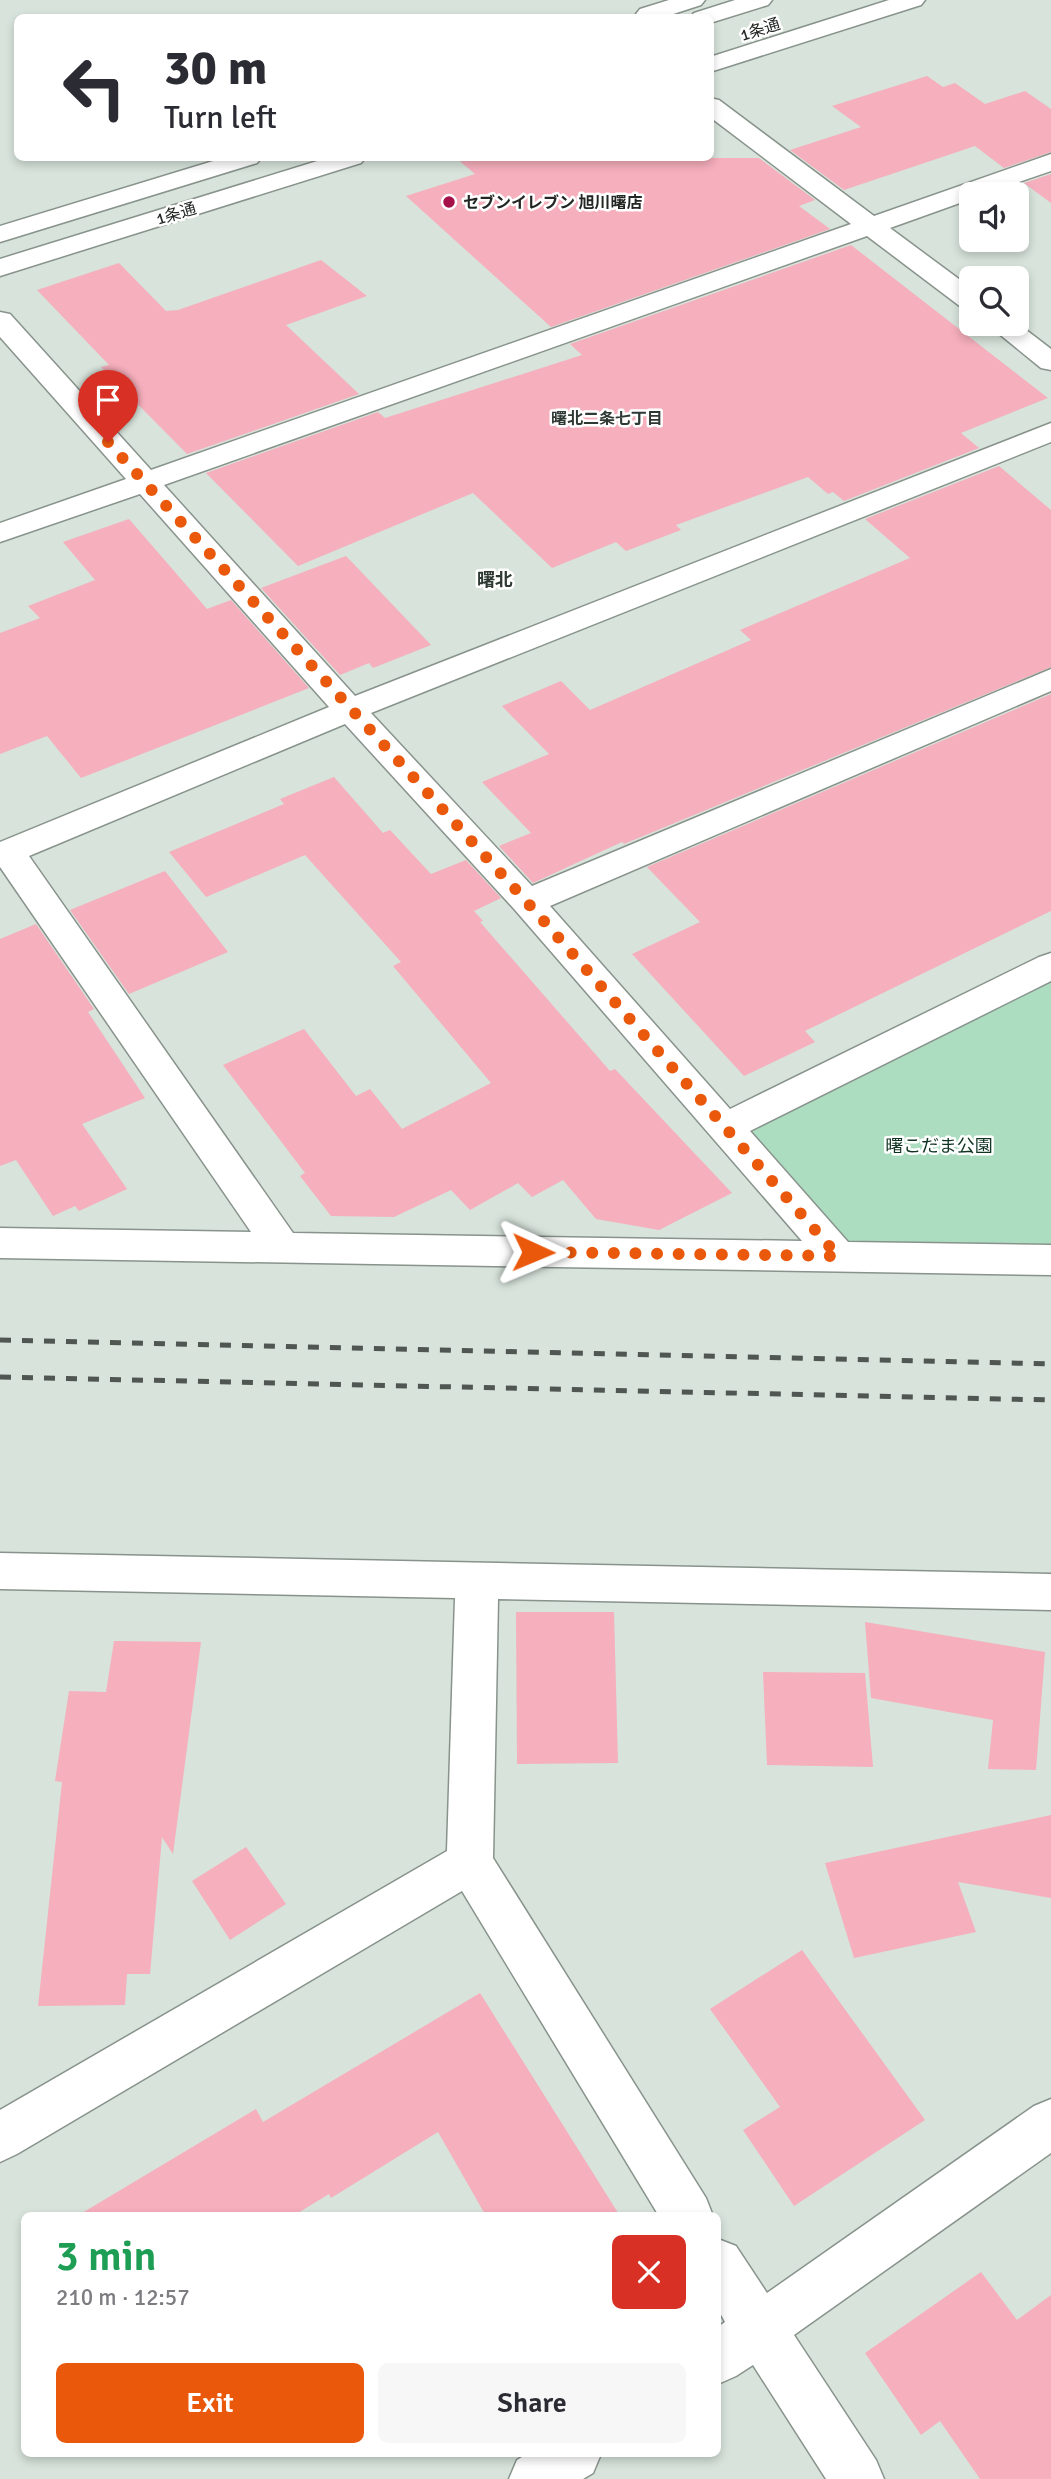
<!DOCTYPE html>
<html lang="en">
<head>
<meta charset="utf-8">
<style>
  :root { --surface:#fff; --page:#f7f7f7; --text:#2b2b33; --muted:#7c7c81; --accent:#ea580c }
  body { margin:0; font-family:Signika,"Noto Sans JP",sans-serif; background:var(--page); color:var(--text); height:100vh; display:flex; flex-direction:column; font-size:26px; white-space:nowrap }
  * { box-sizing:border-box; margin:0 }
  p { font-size:23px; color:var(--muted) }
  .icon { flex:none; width:38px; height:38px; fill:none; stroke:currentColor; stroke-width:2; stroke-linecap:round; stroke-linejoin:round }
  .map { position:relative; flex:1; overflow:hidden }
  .side { position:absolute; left:21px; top:2212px; width:700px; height:245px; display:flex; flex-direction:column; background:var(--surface); border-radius:10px; box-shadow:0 4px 10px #0003 }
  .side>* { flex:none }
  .top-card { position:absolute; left:14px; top:14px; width:700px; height:147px; border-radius:10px; box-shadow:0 4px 10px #0003; background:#fff; color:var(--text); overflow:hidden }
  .buttons { position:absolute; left:959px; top:182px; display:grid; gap:14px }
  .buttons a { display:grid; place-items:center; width:70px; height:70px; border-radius:10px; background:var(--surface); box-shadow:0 4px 10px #0003; font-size:35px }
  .pin { position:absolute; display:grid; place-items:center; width:60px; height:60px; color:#fff; margin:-72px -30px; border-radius:50% 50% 50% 0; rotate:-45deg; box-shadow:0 0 7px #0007 }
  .pin .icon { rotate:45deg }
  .me { position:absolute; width:77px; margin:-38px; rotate:91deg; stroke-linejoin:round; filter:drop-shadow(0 0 5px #0008) }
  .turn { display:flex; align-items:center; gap:24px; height:147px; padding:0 35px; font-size:32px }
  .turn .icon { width:91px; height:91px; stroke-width:2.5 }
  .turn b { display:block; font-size:49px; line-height:60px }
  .round { display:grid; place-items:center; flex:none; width:74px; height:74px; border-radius:10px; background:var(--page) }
  .headline { display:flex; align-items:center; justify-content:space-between; height:119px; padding:0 35px }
  h1 { font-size:42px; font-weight:600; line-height:52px; color:#1e9e55 }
  .button { display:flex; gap:14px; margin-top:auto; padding:14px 35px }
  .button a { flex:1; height:80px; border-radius:10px; background:var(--accent); color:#fff; font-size:28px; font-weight:600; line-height:80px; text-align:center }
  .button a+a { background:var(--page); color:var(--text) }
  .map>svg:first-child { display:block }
  .green { fill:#adddc0 }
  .building { fill:#f6afbc }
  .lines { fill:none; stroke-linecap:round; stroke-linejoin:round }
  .minor-casing { stroke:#88938c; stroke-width:3 }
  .minor { fill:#fff; fill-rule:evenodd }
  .rail { stroke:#505651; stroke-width:5; stroke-dasharray:11 11; stroke-linecap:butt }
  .route { stroke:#ea580c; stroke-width:12; stroke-dasharray:0 21.6 }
  .poi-dot { fill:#a6114a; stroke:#fff; stroke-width:2.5 }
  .labels { text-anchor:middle; stroke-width:5; stroke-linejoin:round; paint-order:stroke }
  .far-street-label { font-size:16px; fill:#232724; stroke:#fff }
  .far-poi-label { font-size:16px; font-weight:bold; fill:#232724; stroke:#fff; text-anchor:start }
  .far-neighbourhood-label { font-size:16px; font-weight:bold; fill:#2f3933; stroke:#fff }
  .far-quarter-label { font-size:18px; font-weight:bold; fill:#2f3933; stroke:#fff }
  .park-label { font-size:18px; fill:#0f3421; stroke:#fff }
</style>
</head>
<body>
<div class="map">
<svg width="1051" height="2479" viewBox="0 0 1051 2479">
  <rect width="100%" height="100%" fill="#d7e3db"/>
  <path class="green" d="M1051,966V1260L838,1256L724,1128Z"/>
  <g class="building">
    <path d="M927,76L943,87L955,83L985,104L1025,91L1051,109V152L1004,168L975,146L844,190L790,150L861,127L832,106Z"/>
    <path d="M456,158H759L815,200L799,206L830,229L551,327L406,196L475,174Z"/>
    <path d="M1051,174V203L1024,183Z"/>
    <path d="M851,245L1048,398L961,433L979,448L844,501L833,492L828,494L808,477L676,525L681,530L626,551L616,542L552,568L473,493L298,566L206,473L378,412L385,418L582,355L570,344Z"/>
    <path d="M321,260L367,296L286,325L359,394L187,454L101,367L109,365L37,290L119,263L166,311L178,310Z"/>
    <path d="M999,466L1051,510V667L624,844L622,842L533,883L499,846L531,833L482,782L549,754L502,706L561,681L590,710L751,640L740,630L910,558L865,519Z"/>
    <path d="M129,519L207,609L231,600L309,688L81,778L47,736L0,754V633L40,618L28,606L95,580L63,542Z"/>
    <path d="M346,556L431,645L373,668L369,663L340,675L261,588Z"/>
    <path d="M1051,694V911L805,1031L815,1042L744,1076L632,954L700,922L647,867Z"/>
    <path d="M334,777L383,833L390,830L431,874L466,860L501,898L474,911L483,921L480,922L610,1071L615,1069L732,1193L659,1230L596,1219L563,1180L532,1197L518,1183L470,1210L451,1190L394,1217L331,1216L300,1176L305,1173L223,1065L304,1029L356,1096L370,1089L402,1129L491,1083L393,966L401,962L305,855L206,897L169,852L284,804L280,799Z"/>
    <path d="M165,871L228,952L129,994L70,910Z"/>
    <path d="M36,924L94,1009L88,1012L145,1098L82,1124L127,1189L79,1211L75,1206L53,1216L16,1160L0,1166V939Z"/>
    <path d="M516,1612H614L618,1763L517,1764Z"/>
    <path d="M865,1622L1045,1652L1036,1770L988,1769L993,1720L871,1698Z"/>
    <path d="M114,1641L201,1642L173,1854L162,1837L150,1974H127L125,2005L38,2006L62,1782L55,1781L69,1691L106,1692Z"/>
    <path d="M763,1672L865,1673L873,1767L767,1765Z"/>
    <path d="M1051,1815V1898L958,1882L976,1932L854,1958L825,1863Z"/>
    <path d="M246,1847L286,1904L230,1940L192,1881Z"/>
    <path d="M802,1950L925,2120L794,2206L743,2130L780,2107L710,2009Z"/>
    <path d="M480,1993L620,2216H486L438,2132L331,2198L329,2194L293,2216H77L256,2109L263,2122Z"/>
    <path d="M981,2272L1017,2320L1051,2295V2479H980L940,2421L921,2435L865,2353Z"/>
  </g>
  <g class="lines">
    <defs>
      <g id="minor">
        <path d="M669,0H705L701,5L661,18H639L636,14L640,9Z"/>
        <path d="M735,0H772L768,5L710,23V18H690L694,13Z"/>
        <path d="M889,0H925L921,5L710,72V57Z"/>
        <path d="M710,98L719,100L874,216L1051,154V171L984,194H971V199L890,228L971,288V309L961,307L867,236L164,485L355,696L1051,423V442L371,713L532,886L1051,669V691L550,906L730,1109L1039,957L1051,953V981L750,1131L848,1242L1051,1245V1275L0,1258V1228L251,1232L0,867V842L329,707L140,494L0,542V523L126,479L0,337V312L10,314L151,470L851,224L710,117ZM345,724L515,910L802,1241L293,1233L29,856Z"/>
        <path d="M223,158H261L257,163L0,242V226Z"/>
        <path d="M327,158H365L361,163L0,276V259Z"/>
        <path d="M1017,323L1051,349V370L1041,368L987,324Z"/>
        <path d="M0,1553L1051,1574V1610L498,1599L493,1858L706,2198L713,2216H659L462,1891L17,2154L0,2162V2110L447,1851L455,1598L0,1589Z"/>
        <path d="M1051,2099V2153L794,2335L876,2460L884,2479H826L753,2365L736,2376L718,2384V2327L725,2322L718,2309V2239L736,2246L767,2293L1034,2106Z"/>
        <path d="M527,2454H601L593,2473L583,2479H509L517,2460Z"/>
      </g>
    </defs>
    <use href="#minor" class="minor-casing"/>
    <use href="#minor" class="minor"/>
    <g class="rail">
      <path d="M0,1340L1051,1364"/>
      <path d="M0,1377L1051,1400"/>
    </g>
  </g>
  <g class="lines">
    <path class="route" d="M108,442L527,902L838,1256L533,1252"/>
  </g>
  <circle class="poi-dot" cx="449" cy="202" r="7"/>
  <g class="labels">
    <g class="far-street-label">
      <text transform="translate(760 29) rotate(-18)" y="6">1条通</text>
      <text transform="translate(176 213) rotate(-17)" y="6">1条通</text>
    </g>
    <g class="far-poi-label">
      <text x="463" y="208">セブンイレブン 旭川曙店</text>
    </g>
    <g class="far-neighbourhood-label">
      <text x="607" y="424">曙北二条七丁目</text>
    </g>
    <g class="far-quarter-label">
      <text x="495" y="586">曙北</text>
    </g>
    <g class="park-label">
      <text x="939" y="1152">曙こだま公園</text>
    </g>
  </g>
</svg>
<div class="buttons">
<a><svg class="icon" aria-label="sound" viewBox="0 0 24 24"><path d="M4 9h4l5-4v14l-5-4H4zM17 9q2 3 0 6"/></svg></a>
<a><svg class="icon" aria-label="search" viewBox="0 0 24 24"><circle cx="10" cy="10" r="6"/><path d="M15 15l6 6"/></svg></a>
</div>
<div class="pin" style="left:108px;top:442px;background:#d93025"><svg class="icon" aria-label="arrive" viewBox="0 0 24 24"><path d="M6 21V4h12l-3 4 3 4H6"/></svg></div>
<svg class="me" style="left:533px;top:1252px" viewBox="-20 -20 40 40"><path d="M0-17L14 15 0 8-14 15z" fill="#ea580c" stroke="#fff" stroke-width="4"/></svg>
<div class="top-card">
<div class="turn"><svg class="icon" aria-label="left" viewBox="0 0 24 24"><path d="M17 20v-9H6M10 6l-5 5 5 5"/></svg><div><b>30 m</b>Turn left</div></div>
</div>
<section class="side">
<div class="headline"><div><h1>3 min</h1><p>210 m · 12:57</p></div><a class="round" style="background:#d93025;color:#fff"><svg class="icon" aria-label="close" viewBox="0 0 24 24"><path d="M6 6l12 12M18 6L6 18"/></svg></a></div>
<div class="button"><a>Exit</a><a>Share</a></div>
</section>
</div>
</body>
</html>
